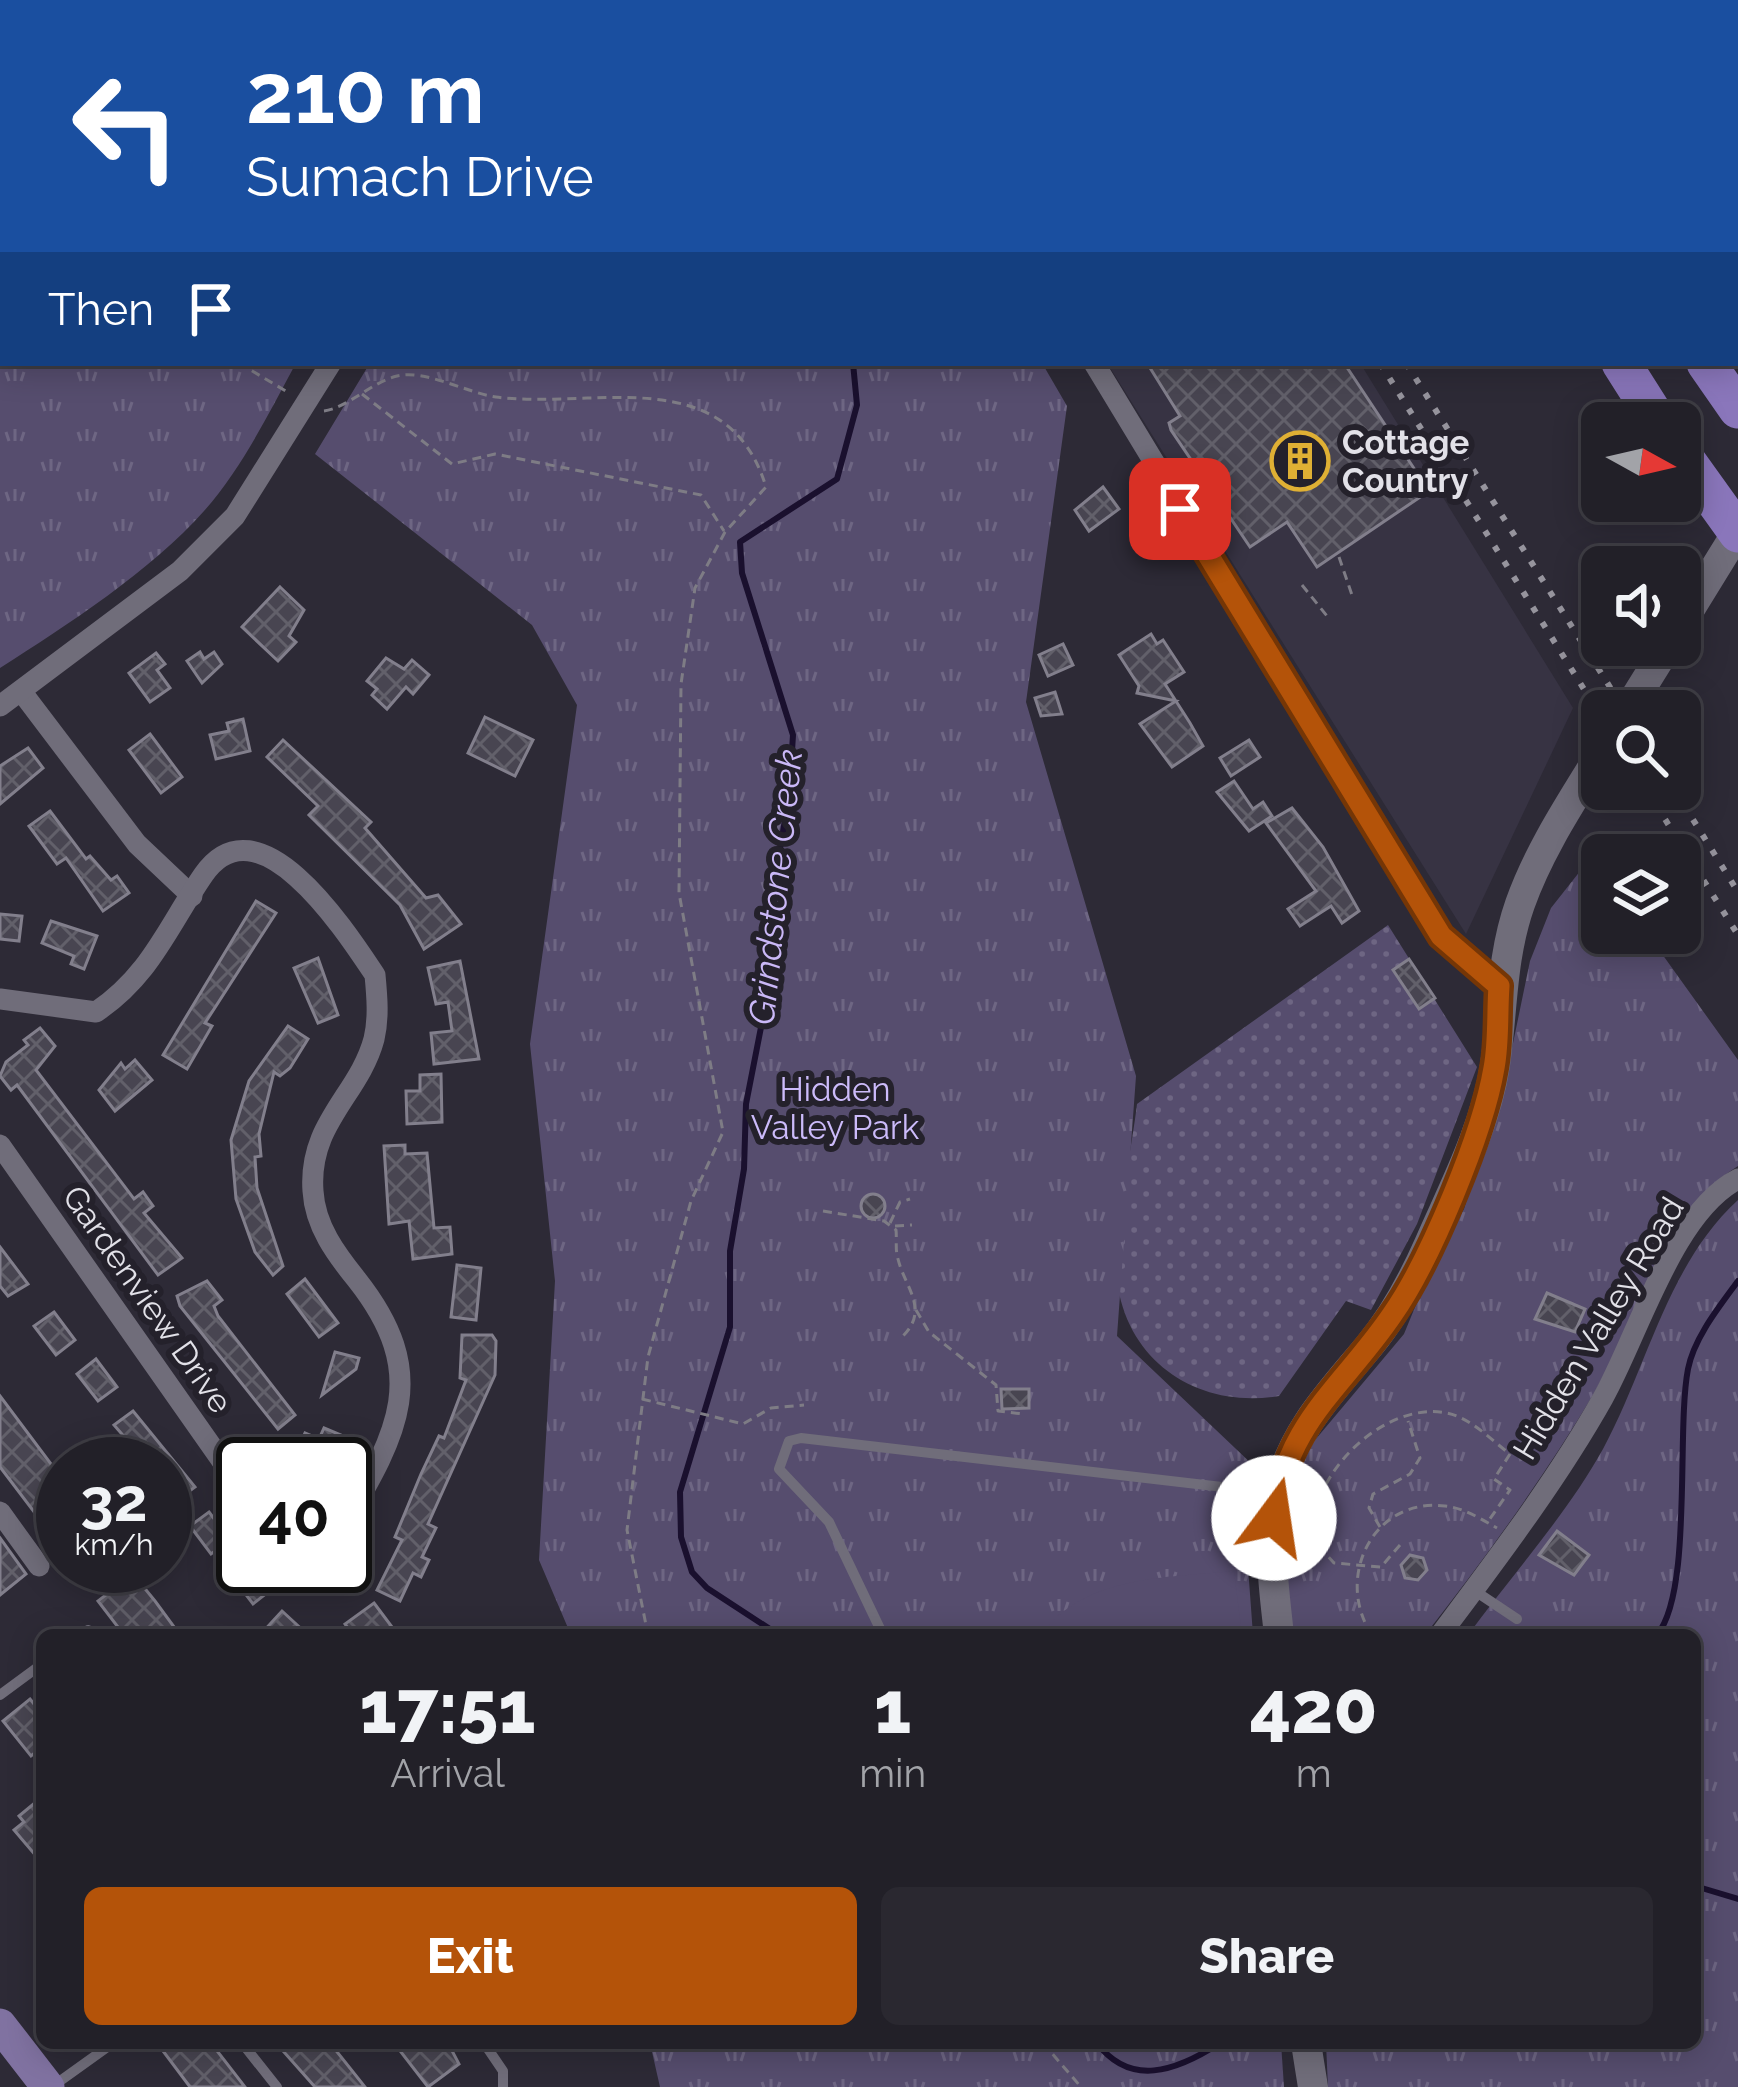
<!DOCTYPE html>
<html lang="en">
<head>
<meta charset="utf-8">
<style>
  :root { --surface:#222028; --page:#2a2830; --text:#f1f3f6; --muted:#a2a3a8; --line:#3f3e45; --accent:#b45309 }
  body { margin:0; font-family:Raleway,sans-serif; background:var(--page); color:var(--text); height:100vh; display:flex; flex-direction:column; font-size:45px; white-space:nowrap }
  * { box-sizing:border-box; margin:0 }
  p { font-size:39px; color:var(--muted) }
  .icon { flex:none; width:66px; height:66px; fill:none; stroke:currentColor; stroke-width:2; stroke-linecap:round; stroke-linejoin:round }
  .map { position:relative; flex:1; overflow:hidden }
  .details { position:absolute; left:36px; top:1629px; width:1665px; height:420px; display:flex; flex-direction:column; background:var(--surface); border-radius:18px; box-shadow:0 6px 30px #0003,0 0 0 3px var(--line) }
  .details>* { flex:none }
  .banner { position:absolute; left:0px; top:0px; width:1740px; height:366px; box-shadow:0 6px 30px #0003,0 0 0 3px var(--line); background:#1a4fa0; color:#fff; overflow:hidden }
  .needle { width:78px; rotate:98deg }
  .fabs { position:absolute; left:1581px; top:402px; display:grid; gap:24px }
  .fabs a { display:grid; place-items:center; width:120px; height:120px; border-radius:18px; background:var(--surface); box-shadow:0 6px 30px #0003,0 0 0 3px var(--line); font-size:60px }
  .speed { position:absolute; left:36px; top:1437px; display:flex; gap:24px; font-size:60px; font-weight:700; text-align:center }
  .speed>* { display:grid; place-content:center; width:156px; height:156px; border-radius:50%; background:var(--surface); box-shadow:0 6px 30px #0003,0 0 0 3px var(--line); line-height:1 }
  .speed small { font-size:30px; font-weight:400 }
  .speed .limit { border:6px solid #111; border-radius:18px; background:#fff; color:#111 }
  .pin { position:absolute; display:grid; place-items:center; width:102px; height:102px; color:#fff; margin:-51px; border-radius:24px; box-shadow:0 6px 18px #0006 }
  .me { position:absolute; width:132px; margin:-66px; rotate:14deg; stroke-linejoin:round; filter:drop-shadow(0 0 9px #0008) }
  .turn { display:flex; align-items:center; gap:42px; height:252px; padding:0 48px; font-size:54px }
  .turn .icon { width:156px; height:156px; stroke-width:2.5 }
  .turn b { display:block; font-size:84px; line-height:102px }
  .then { display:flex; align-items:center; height:114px; padding:0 48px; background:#0003; gap:24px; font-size:45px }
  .eta { display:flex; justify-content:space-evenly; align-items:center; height:204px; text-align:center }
  .eta b { font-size:72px; font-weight:800; line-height:84px }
  .action { display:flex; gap:24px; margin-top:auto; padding:24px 48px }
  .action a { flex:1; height:138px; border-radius:18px; background:var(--accent); color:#fff; font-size:48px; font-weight:800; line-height:138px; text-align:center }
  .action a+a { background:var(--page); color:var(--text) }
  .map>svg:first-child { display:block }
  .built { fill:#373343 }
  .grass { fill:url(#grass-dots) }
  .park { fill:url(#park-tufts) }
  .pitch { fill:#564d6e }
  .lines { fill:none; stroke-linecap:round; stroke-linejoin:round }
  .stream { stroke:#1a102e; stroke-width:6 }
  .building { fill:url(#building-cross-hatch); stroke:#827f8c; stroke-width:3 }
  .path { stroke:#7e7c85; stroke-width:3; stroke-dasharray:9 6; stroke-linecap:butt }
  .lane { stroke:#706d7a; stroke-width:10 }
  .street { stroke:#706d7a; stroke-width:21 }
  .secondary { stroke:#706d7a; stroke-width:30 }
  .primary { stroke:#8072a1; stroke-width:33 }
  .highway { stroke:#8a76bb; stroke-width:39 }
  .rail { stroke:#96949d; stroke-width:6; stroke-dasharray:6 12; stroke-linecap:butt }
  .route-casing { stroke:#753606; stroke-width:30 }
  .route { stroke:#b45309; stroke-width:21 }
  .labels { text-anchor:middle; stroke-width:12; stroke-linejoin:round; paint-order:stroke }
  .poi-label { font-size:33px; font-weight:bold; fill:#e2e1e8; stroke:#24212b; text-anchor:start }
  .park-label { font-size:33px; fill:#ccbbfa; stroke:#24212b }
  .street-label { font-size:33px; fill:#e2e1e8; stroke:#24212b }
  .water-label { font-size:36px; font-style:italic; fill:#cab8f7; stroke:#24212b }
</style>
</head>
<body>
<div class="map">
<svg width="1738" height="2087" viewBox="0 0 1738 2087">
  <defs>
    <pattern id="grass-dots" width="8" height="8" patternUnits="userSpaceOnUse" patternTransform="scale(3)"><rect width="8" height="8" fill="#564d6e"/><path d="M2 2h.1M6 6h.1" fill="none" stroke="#6e6683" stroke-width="1.8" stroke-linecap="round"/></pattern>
    <pattern id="park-tufts" width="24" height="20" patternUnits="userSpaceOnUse" patternTransform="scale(3)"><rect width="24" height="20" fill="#564d6e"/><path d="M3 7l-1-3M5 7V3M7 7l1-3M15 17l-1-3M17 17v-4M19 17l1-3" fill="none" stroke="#6e6683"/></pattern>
    <pattern id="building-cross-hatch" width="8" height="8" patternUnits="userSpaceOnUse" patternTransform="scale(3)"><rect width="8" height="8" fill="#484551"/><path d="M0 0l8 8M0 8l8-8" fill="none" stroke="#62606a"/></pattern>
  </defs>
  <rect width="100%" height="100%" fill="#2d2a36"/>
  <path class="built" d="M1107,363H1360L1573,708L1466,934Z"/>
  <path class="grass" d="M1388,925L1477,1067L1417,1224L1371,1310L1346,1301L1279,1396C1201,1409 1128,1365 1117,1281C1112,1243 1132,1148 1137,1104Z"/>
  <g class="park">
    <path d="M0,0H603L3,3V363H296C269,413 242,468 204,511C152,570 66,626 0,668Z"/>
    <path d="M370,363H1042L1067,406L1026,702L1136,1076L1117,1336L1255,1467L1245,1526L1253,1635H571L539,1560L555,1281L530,1044L577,705L532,625L315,454Z"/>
    <path d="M1592,856L1602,870V933H1647L1738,1060V1166C1657,1217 1638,1318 1593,1395C1544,1477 1484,1560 1425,1635H1289L1284,1499L1305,1452L1404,1334L1434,1261L1464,1209L1511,1053L1530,961L1551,908Z"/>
    <path d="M1738,1200V2087H1328L1326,2043H1695V1635H1468C1512,1575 1567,1514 1603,1449C1648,1366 1667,1265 1738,1200Z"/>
    <path d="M650,2043H1281L1284,2087H660Z"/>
  </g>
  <path class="pitch" d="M1234,1571L1242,1635H1040C1086,1575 1165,1578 1234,1571Z"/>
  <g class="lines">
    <g class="stream">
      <path d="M0,116L3,117"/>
      <path d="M779,1635L707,1588L692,1572L681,1537L680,1492L730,1327V1251L744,1169L746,1104L773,966L774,882L789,798L793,735L742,573L740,542L837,479L857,405L853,363"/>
      <path d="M1657,1635C1693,1591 1676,1431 1688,1369C1694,1338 1719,1307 1738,1281"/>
      <path d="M1695,1886L1738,1899"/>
      <path d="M1097,2043C1130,2087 1175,2072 1220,2043"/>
    </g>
  </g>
  <g class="building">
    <path d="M1147,363H1344L1429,491L1317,567L1287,522L1250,547L1171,430L1169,423L1180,416Z"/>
    <path d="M1103,487L1119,509L1089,531L1075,510Z"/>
    <path d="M280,587L304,610L289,636L296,642L278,661L242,627Z"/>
    <path d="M1151,634L1157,644L1163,640L1184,672L1165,684L1190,723L1203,746L1172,767L1140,724L1176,701L1137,693L1139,686L1119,655Z"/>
    <path d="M1063,644L1073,665L1048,676L1039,655Z"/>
    <path d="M200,652L204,659L214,652L222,664L202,683L187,661Z"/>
    <path d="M156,653L165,664L157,670L170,688L150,702L129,673Z"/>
    <path d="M386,658L404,669L412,660L429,675L413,694L406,687L387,709L372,695L377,689L367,681Z"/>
    <path d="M1055,692L1062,714L1041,716L1035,698Z"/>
    <path d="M485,717L533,740L515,776L468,753Z"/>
    <path d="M243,719L250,751L216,759L210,735L229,731L227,723Z"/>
    <path d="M150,734L182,777L161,793L129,750Z"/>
    <path d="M283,740L371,822L365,828L426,898L438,895L461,924L424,949L400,905L309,815L318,806L267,757Z"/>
    <path d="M1249,740L1260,757L1231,776L1220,758Z"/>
    <path d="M28,748L43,768L0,804V766Z"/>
    <path d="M1234,781L1253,809L1263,802L1272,816L1249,831L1217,792Z"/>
    <path d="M1292,808L1323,847L1359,911L1342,923L1331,906L1300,926L1288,909L1316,891L1266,823Z"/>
    <path d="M50,811L86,859L90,856L111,880L117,876L129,893L103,911L66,858L57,864L29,826Z"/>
    <path d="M256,901L276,913L205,1023L212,1026L187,1069L163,1055Z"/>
    <path d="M0,914L22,916L19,941L0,939Z"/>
    <path d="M51,921L97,936L84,969L71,964L74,956L42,943Z"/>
    <path d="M318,958L338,1015L318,1023L294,968Z"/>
    <path d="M1409,959L1435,998L1419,1009L1393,970Z"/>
    <path d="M460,961L479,1059L434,1064L431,1033L452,1031L448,1002L436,1004L428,968Z"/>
    <path d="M288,1026L308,1039L290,1068L280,1076L274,1072L259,1134L261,1156L255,1157L257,1188L283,1266L273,1275L255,1252L236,1199L231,1140L249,1081Z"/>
    <path d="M40,1028L55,1046L36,1070L134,1199L143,1192L153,1206L144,1213L182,1258L158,1275L17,1085L11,1090L0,1076L6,1062L28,1045L24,1040Z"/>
    <path d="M135,1060L152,1080L115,1111L99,1090L121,1063L125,1069Z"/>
    <path d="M441,1074L442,1122L407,1124L406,1091H420V1075Z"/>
    <path d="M405,1145V1154L427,1153L434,1228L450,1227L452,1254L413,1259L409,1221L389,1224L384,1146Z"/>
    <circle cx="873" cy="1206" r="12"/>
    <path d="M0,1247L28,1284L8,1296L0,1286Z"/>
    <path d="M457,1265L481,1268L476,1320L451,1317Z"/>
    <path d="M305,1279L338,1323L319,1337L287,1294Z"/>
    <path d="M207,1281L222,1300L214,1306L218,1316L295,1415L278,1429L180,1306L177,1296Z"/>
    <path d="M1547,1293L1585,1309L1575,1332L1535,1319Z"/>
    <path d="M54,1312L75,1340L56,1355L34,1326Z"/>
    <path d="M462,1335H492L496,1341L495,1375L428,1524L436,1528L422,1557L429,1560L421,1577L413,1573L400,1601L377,1590L402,1540L395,1537L421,1474L439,1436L444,1438L466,1380L460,1378Z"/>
    <path d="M335,1352L359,1358L356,1369L322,1395Z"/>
    <path d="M96,1359L117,1387L98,1401L77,1374Z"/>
    <path d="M1001,1389H1029V1408L1002,1409Z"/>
    <path d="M0,1396L63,1480V1550L0,1467Z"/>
    <path d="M133,1411L195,1487L176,1501L165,1486V1464H148L114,1425Z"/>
    <path d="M324,1428L341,1435L328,1464L295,1455L305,1433L319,1439Z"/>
    <path d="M209,1512L230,1540L211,1554L190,1526Z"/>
    <path d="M1557,1531L1589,1555L1574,1575L1539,1555Z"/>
    <path d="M0,1538L26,1574L0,1595Z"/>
    <path d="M1410,1555L1423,1558L1427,1570L1418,1580L1405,1578L1401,1565Z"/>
    <path d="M244,1566H254L272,1589L253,1604L231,1575Z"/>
    <path d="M133,1574L155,1601L180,1635H124L98,1601Z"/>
    <path d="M374,1603L398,1635H353L345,1624Z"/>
    <path d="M282,1611L308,1635H260Z"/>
    <path d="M30,1699L42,1714V1747L31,1756L3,1721Z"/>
    <path d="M42,1797V1863L14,1830L24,1822L19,1816Z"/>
    <path d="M157,2043H211L245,2087H190Z"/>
    <path d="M276,2043H330L365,2087H315Z"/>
    <path d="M394,2043H448L459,2064L428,2087Z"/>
  </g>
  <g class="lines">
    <g class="path">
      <path d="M0,242L3,243"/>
      <path d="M239,363L289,393"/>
      <path d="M362,394L452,464L495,454L701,495L724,531"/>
      <path d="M324,411C347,408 372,382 397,376C425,369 467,393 496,397C591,410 727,359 766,487L725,532L695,588L681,684L679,893L723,1132L691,1201L648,1357L627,1530L648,1635"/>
      <path d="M1339,557L1352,595"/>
      <path d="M1302,585L1327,616"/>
      <path d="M823,1211L884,1221L896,1230C897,1239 895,1250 898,1259C905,1288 931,1310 901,1338"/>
      <path d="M890,1223L900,1202L910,1199"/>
      <path d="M895,1226L912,1225"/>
      <path d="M916,1310L929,1332L996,1385L998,1411L1023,1414"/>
      <path d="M642,1399L743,1424L771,1408L804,1405"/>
      <path d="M1380,1527L1369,1508L1373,1494L1410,1474L1420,1458L1408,1421"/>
      <path d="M1400,1545L1381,1567L1334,1563L1314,1541C1305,1478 1383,1400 1447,1413C1471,1418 1491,1440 1510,1454L1494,1479L1510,1490L1487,1523"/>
      <path d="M1372,1635C1334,1578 1373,1497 1445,1506C1464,1508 1481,1519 1497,1528"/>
      <path d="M1043,2043L1081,2087"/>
    </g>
    <g class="lane">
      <path d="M1102,0L1104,3"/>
      <path d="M1056,3L1061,0"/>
      <path d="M1475,1591L1517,1619"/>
      <path d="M81,1635L88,1630L91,1635"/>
      <path d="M883,1635L829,1522L779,1469L789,1441L801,1438L1274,1493"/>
      <path d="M0,1695L42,1664"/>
      <path d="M242,2043L277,2087"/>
      <path d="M484,2043L503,2071V2087"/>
      <path d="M53,2086L113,2043"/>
    </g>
    <g class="street">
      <path d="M885,0L887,3"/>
      <path d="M654,3L662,0"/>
      <path d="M1094,363L1441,936L1499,985"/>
      <path d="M21,691L137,844L192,896"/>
      <path d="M0,706L180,571L235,516L331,363"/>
      <path d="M0,999L96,1012C151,975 168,926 204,874C259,796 347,933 375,975C377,996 379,1018 374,1039C359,1095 308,1123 313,1191C315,1226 336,1254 357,1280C431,1374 398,1432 345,1523"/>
      <path d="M0,1145L243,1491"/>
      <path d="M0,1512L39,1566"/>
      <path d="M1440,1635C1496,1560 1557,1480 1603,1398C1638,1336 1673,1212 1738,1179"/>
    </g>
    <g class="secondary">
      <path d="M1602,0L1604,3"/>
      <path d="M1737,181L1738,182"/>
      <path d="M1680,625L1738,531"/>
      <path d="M1627,711L1668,645"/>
      <path d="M1279,1635C1274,1588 1266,1537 1278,1490C1294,1429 1330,1393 1369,1346C1394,1316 1413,1280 1429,1244C1453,1189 1486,1126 1495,1065C1503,1010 1501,958 1520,904C1539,850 1572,801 1602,752"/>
      <path d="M1306,2043L1313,2087"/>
    </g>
    <path class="primary" d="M0,2025L48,2087"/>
    <g class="highway">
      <path d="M1392,0L1394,3"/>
      <path d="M1470,0L1472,3"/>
      <path d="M1621,363L1659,423"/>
      <path d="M1706,363L1738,409"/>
      <path d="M1680,452L1738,533"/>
    </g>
    <g class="rail">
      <path d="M1151,0L1153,3"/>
      <path d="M1178,0L1180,3"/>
      <path d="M1380,363L1602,718"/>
      <path d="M1406,363L1625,711"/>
      <path d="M1646,789L1738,935"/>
      <path d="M1674,789L1738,892"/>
    </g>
  </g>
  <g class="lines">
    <defs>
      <path id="route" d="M1180,509L1441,936L1499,986C1497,1013 1499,1042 1494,1068C1483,1133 1430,1261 1392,1315C1343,1387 1285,1423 1274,1518"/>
    </defs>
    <use href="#route" class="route-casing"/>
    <use href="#route" class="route"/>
  </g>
  <defs>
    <symbol id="building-ring" viewBox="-11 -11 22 22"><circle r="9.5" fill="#24212b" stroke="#dfb034" stroke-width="1.5"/><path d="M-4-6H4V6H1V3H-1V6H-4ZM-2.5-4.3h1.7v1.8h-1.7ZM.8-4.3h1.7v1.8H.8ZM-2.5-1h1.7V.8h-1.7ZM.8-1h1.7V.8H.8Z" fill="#dfb034"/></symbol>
  </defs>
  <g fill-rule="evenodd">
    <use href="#building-ring" x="1267" y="428" width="66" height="66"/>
  </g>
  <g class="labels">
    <g class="poi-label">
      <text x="1342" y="454">Cottage<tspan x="1342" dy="38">Country</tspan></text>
    </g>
    <g class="park-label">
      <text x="835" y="1101">Hidden<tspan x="835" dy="38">Valley Park</tspan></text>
    </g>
    <g class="street-label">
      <text transform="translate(148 1299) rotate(55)" y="12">Gardenview Drive</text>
      <text transform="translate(1598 1328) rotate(-59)" y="12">Hidden Valley Road</text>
    </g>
    <g class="water-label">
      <text transform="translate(775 887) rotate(-84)" y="13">Grindstone Creek</text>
    </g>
  </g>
</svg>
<div class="fabs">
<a><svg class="needle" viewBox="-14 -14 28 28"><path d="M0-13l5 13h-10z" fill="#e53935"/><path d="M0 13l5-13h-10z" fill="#a2a3a8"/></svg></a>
<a><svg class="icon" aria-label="sound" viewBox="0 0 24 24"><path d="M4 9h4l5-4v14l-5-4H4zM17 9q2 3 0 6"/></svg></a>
<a><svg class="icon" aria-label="search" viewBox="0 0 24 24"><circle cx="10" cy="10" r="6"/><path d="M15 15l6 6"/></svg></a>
<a><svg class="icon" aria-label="layers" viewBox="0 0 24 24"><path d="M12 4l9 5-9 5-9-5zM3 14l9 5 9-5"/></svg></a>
</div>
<div class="speed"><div>32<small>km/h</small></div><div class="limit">40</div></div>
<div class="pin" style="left:1180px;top:509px;background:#d93025"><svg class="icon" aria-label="arrive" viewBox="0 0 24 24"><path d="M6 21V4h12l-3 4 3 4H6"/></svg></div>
<svg class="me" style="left:1274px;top:1518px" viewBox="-20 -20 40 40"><circle r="19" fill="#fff"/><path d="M0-13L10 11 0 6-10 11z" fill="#b45309"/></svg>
<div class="banner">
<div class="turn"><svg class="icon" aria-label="left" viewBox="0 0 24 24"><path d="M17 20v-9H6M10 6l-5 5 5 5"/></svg><div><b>210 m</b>Sumach Drive</div></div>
<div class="then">Then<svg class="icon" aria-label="arrive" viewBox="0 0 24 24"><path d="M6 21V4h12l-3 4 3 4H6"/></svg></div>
</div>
<section class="details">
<div class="eta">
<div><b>17:51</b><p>Arrival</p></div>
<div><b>1</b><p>min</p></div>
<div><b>420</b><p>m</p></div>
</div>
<div class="action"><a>Exit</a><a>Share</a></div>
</section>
</div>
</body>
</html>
